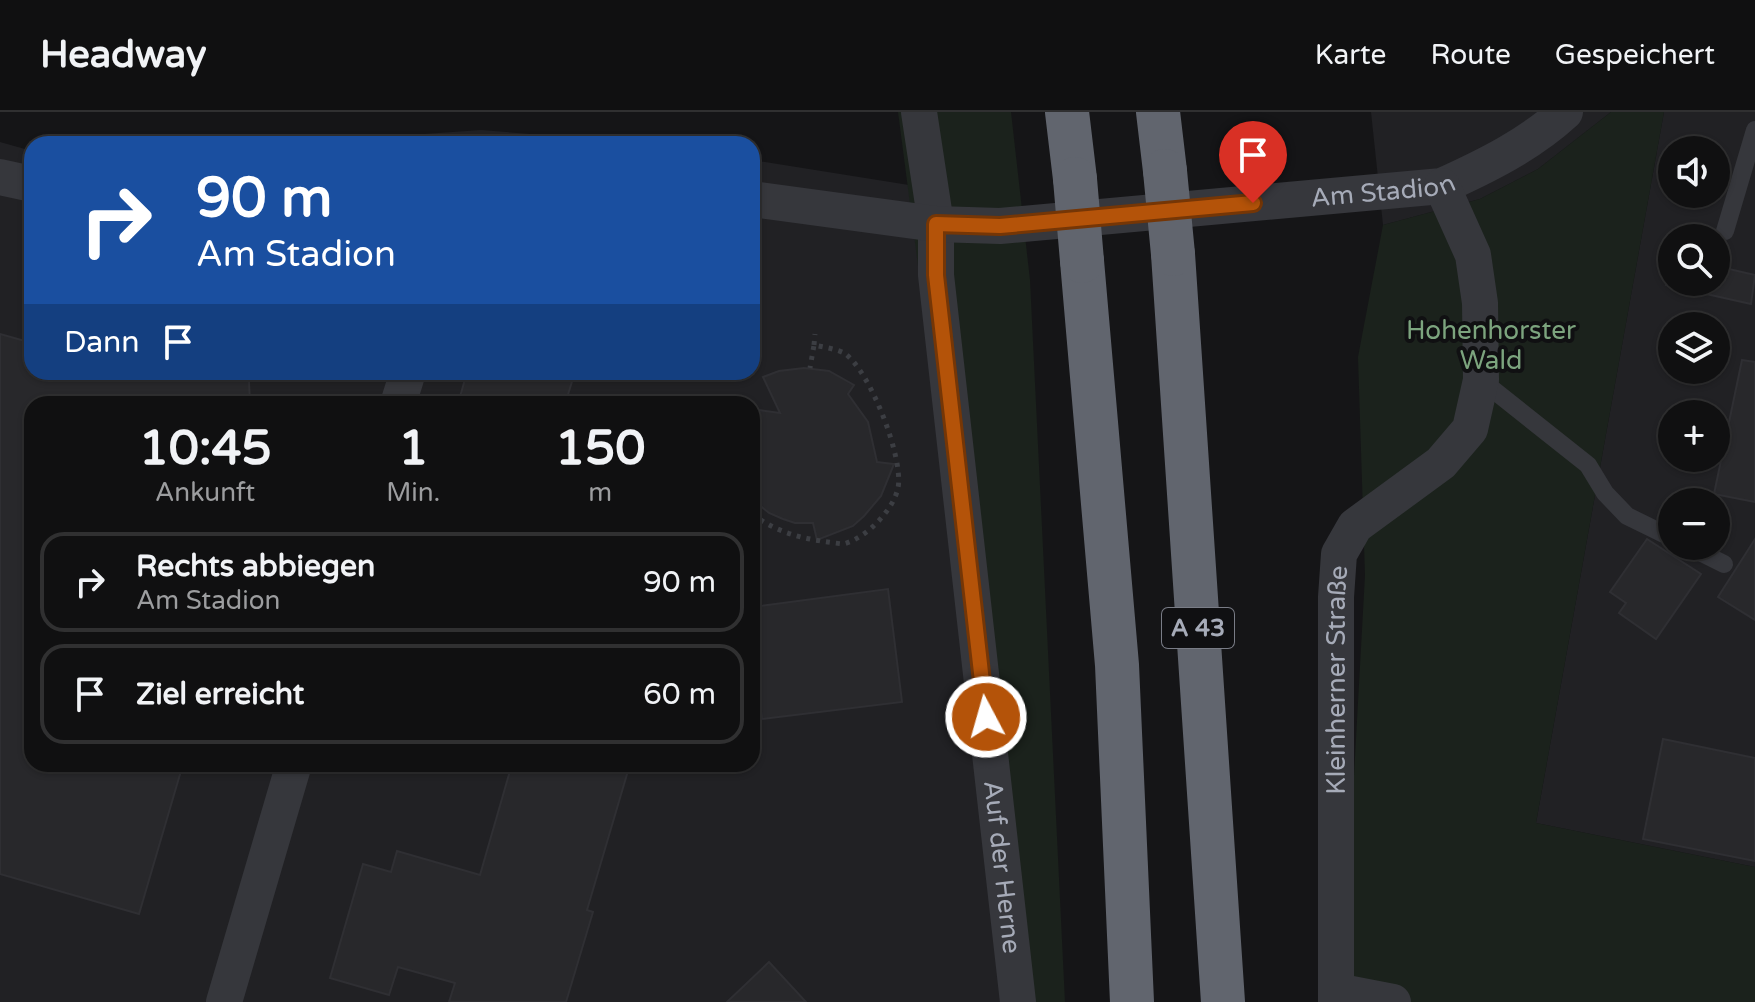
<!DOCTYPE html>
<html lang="de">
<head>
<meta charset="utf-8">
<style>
  :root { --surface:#101011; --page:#19191a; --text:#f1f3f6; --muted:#9c9d9f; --line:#303031 }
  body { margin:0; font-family:"Varela Round",sans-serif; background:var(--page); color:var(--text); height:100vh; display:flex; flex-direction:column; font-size:30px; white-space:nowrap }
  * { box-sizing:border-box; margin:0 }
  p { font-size:26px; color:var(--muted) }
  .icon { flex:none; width:44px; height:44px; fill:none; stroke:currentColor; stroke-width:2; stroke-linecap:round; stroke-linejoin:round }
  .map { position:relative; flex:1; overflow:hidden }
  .sheet { position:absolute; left:24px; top:284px; width:736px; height:376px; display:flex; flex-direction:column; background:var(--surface); border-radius:24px; box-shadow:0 2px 6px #0004,0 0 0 2px var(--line) }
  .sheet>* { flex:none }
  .top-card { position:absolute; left:24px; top:24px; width:736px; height:244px; border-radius:24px; box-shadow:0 2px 6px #0004,0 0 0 2px var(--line); background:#1a4fa0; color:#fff; overflow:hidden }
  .buttons { position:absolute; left:1658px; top:24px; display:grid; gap:16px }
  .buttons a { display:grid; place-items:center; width:72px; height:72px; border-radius:50%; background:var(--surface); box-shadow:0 2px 6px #0004,0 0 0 2px var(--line); font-size:40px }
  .pin { position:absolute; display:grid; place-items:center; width:68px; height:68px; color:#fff; margin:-82px -34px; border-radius:50% 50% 50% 0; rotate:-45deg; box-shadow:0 0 8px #0007 }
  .pin .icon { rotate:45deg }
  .me { position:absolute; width:88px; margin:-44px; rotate:354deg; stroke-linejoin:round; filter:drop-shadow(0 0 6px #0008) }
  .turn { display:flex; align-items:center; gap:28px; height:168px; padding:0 40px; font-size:36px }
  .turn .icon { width:104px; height:104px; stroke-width:2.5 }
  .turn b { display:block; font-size:56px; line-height:68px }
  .then { display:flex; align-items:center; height:76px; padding:0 40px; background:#0003; gap:16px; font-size:30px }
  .eta { display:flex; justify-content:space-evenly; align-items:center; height:136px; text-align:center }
  .eta b { font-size:48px; font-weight:700; line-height:56px }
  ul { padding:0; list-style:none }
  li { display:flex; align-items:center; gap:24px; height:100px; margin:0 16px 12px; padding:0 24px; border:4px solid var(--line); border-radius:24px }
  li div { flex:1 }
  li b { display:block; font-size:30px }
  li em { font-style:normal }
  header { display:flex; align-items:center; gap:48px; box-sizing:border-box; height:112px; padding:0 40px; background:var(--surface); border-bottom:2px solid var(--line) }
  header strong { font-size:38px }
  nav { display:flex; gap:44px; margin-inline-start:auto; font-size:28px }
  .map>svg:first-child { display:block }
  .built { fill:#212124; fill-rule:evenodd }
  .green { fill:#1b221c }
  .building { fill:#28282b; stroke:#2f2f33; stroke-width:2 }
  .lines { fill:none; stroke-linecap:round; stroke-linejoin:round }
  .path { stroke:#3c3e43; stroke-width:5; stroke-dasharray:4 6; stroke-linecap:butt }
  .service { stroke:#36373c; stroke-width:18 }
  .minor { stroke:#36373c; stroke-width:36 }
  .motorway { stroke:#61656e; stroke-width:44 }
  .motorway-bridge { stroke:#61656e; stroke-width:44 }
  .route-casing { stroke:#753606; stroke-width:20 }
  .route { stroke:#b45309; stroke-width:14 }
  .labels { text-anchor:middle; stroke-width:8; stroke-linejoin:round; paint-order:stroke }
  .shield { fill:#101012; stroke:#797c86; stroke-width:2 }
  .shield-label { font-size:24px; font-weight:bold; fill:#a6abb8 }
  .street-label { font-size:26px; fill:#a6abb8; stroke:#101012 }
  .park-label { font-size:26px; fill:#7ca47e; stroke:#101012 }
</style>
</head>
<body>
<header>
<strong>Headway</strong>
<nav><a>Karte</a><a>Route</a><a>Gespeichert</a></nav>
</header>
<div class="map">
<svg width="1755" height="890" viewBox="0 0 1755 890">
  <rect width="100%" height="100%" fill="#151517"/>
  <g class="built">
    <path d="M1371,0H1611L1538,57L1480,87L1383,113Z"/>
    <path d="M1664,0H1755V755L1536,711ZM1672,38H1716V82H1672ZM1672,126H1716V170H1672ZM1672,214H1716V258H1672ZM1672,302H1716V346H1672ZM1672,390H1716V434H1672Z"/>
    <path d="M481,18L653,32H281Z"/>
    <path d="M0,30L32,39V260H752V48L909,73L1014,890H0ZM32,292H752V652H32Z"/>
  </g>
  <g class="green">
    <path d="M898,0H1011L1030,168L1065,890H1014Z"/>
    <path d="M1611,0H1664L1536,711L1755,755V890H1347L1346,809L1365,463L1358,245L1383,113L1480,87L1538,57Z"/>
  </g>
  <g class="building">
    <path d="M1672,145V170H1716V154L1755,163L1751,192L1666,173Z"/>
    <path d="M0,222L32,231V260H242L249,270L250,292H32V652H183L139,802L0,762Z"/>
    <path d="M1742,248L1755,250V390L1714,382Z"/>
    <path d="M804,256L829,259L854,273L848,282L868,310L877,350L894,352L881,384L864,404L853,414L817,428L813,411H795L783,407L769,401L752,387V297L780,301L763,265L779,259Z"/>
    <path d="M467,260H575L565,292H458Z"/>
    <path d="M1647,427L1701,462L1656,527L1619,501L1626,491L1610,480Z"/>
    <path d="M1755,427V508L1718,485Z"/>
    <path d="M888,477L902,590L762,607L752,527V495Z"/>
    <path d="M1663,627L1755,646V749L1643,727Z"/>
    <path d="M512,652H630L587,798L593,800L566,890H449L455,871L398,855L389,883L330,866L363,752L391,760L397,739L480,763Z"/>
    <path d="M769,850L806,890H727Z"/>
  </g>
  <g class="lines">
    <g class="path">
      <path d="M814,233L815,222"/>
      <path d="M730,292L734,283"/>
      <path d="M752,402C780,423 809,428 843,432C865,427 893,399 898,376C904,347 870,258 844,241C836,237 823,235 814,233L810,256"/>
      <path d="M752,415L759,407"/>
    </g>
    <g class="service">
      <path d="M1725,119L1755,18"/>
      <path d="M1481,268L1588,353L1605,381L1627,404L1672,426"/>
      <path d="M1688,434L1724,452"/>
    </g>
    <g class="minor">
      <path id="s1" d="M919,0L936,112V163L1018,890"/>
      <path d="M0,65L32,72"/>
      <path id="s2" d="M752,87L936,112L1000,114L1442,74C1486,54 1529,33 1565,0"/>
      <path d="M398,292L408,260"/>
      <path d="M1336,879L1393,890"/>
      <path d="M224,890L294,652"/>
      <path id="s3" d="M1336,890V485L1339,442L1355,414L1441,351L1470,317L1481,268L1480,191L1473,143L1442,74"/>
    </g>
    <g class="motorway">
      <path d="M1067,0L1075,67"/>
      <path d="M1158,0L1165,59"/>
      <path d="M1173,142L1223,890"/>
      <path d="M1082,149L1117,553L1132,890"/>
    </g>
    <g class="motorway-bridge">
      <path d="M1165,59L1173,142"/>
      <path d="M1075,67L1082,149"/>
    </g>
  </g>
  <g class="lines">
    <defs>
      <path id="route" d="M986,605L936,163V112L1000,114L1253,91"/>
    </defs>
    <use href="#route" class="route-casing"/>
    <use href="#route" class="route"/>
  </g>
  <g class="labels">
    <rect class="shield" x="1162" y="496" width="72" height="40" rx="6"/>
    <g class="shield-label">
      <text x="1198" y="524">A 43</text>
    </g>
    <g class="street-label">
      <text dy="9" stroke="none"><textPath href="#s2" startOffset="634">Am Stadion</textPath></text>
      <text dy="9" stroke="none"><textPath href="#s3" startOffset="322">Kleinherner Straße</textPath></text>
      <text dy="9" stroke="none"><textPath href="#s1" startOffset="760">Auf der Herne</textPath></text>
    </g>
    <g class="park-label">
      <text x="1491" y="227">Hohenhorster<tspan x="1491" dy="30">Wald</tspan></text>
    </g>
  </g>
</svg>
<div class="buttons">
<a><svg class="icon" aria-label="sound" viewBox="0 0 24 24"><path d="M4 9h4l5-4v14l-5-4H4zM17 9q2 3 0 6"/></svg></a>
<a><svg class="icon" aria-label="search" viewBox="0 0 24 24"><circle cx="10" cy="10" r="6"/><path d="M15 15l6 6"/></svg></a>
<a><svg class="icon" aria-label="layers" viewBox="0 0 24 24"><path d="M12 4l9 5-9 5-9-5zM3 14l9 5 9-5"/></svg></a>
<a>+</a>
<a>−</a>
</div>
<div class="pin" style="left:1253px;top:91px;background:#d93025"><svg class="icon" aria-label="arrive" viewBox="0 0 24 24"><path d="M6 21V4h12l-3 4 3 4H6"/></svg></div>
<svg class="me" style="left:986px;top:605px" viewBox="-20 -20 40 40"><circle r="17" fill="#b45309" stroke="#fff" stroke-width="3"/><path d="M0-11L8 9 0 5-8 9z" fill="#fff"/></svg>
<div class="top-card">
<div class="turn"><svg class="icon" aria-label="right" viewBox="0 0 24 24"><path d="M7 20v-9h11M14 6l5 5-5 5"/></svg><div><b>90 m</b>Am Stadion</div></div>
<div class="then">Dann<svg class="icon" aria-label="arrive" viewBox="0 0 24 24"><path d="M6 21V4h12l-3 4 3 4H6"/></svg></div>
</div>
<section class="sheet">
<div class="eta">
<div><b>10:45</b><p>Ankunft</p></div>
<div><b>1</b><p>Min.</p></div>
<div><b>150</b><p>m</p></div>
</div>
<ul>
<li><svg class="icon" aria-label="right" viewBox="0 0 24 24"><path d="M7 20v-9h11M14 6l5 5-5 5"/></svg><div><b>Rechts abbiegen</b><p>Am Stadion</p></div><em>90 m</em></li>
<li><svg class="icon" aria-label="arrive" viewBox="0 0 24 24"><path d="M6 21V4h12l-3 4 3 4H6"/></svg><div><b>Ziel erreicht</b></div><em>60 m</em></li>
</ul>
</section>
</div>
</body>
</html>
